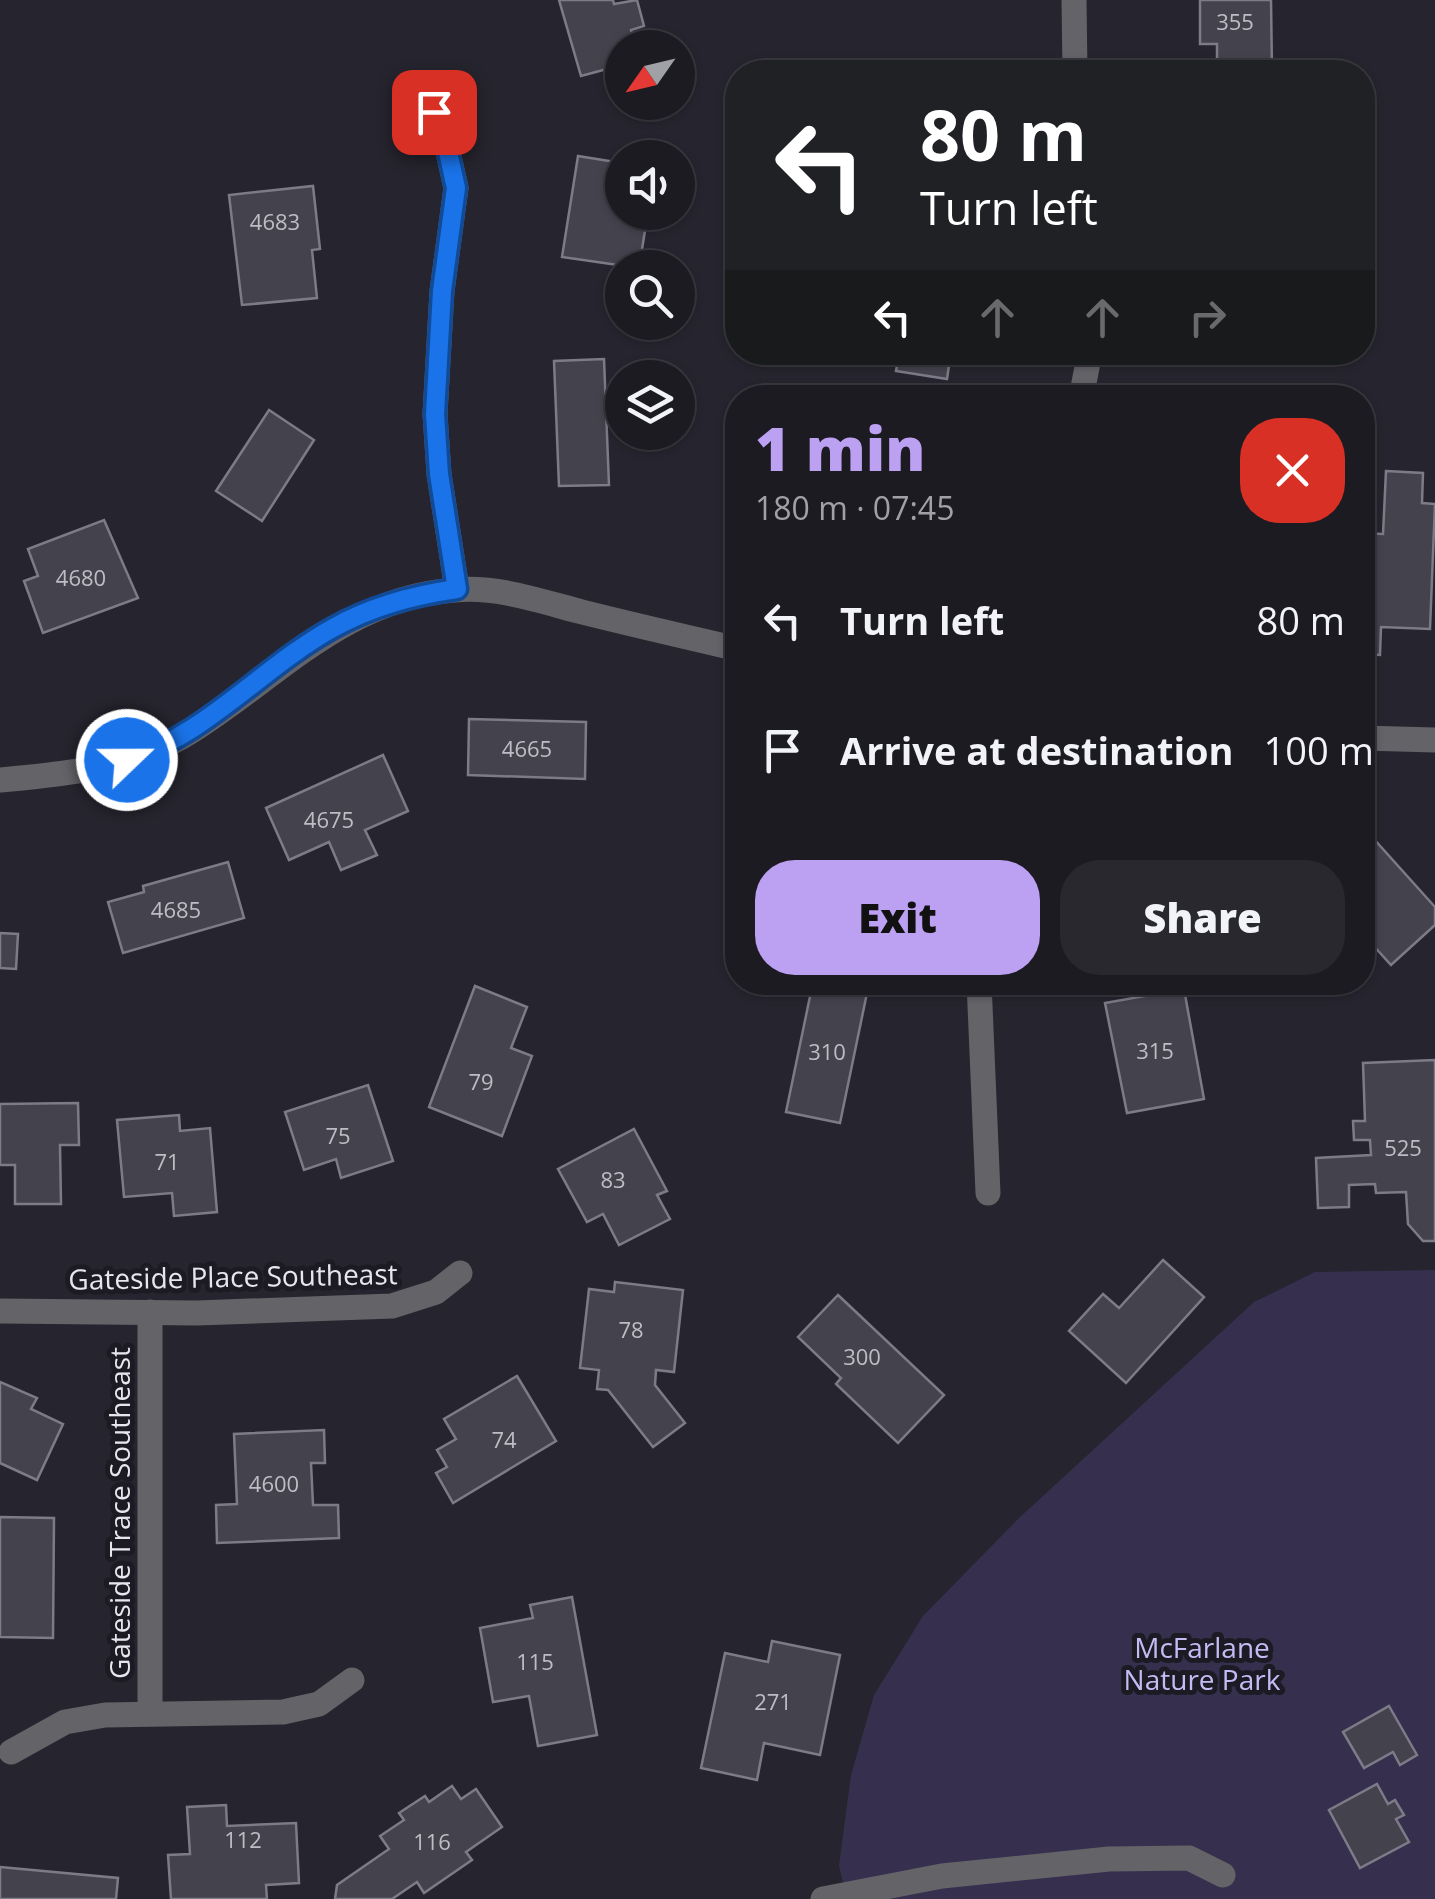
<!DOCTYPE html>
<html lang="en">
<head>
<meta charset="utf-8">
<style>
  :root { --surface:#1c1b22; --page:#29282f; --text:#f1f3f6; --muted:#a0a1a5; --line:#3a3940; --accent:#bca0f2 }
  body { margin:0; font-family:"Open Sans",sans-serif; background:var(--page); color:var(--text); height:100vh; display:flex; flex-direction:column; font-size:38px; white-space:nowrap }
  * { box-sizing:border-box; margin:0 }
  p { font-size:32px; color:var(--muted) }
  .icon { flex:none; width:55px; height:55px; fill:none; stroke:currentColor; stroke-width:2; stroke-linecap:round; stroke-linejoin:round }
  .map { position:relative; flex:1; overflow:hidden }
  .side { position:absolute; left:725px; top:385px; width:650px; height:610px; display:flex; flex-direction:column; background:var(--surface); border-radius:40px; box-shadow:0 2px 8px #0004,0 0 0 2px var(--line) }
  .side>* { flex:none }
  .guide { position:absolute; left:725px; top:60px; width:650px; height:305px; border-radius:40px; box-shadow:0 2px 8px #0004,0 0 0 2px var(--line); background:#202124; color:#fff; overflow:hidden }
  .needle { width:65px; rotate:236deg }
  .controls { position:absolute; left:605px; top:30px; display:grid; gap:20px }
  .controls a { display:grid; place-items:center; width:90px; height:90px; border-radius:50%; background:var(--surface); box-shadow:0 2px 8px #0004,0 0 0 2px var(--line); font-size:50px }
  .pin { position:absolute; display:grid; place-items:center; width:85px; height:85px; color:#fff; margin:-42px; border-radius:20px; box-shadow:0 5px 15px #0006 }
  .me { position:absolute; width:110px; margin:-55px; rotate:68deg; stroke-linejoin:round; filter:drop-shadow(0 0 8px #0008) }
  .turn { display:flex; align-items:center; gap:35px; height:210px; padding:0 30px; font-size:45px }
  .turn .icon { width:130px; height:130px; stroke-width:2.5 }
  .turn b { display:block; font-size:70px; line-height:85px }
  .lanes { display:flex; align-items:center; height:95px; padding:0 30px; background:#0003; justify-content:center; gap:50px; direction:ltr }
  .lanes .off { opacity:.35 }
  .round { display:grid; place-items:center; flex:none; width:105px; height:105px; border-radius:40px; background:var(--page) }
  .overview { display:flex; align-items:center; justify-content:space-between; height:170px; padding:0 30px }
  h1 { font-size:60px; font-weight:800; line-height:75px; color:var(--accent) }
  .primary-button { display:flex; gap:20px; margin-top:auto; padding:20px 30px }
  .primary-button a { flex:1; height:115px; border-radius:40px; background:var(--accent); color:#111; font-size:40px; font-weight:800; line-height:115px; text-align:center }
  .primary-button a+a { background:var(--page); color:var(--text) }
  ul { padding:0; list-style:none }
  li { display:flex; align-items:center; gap:30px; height:130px; padding:0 30px }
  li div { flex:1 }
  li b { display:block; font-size:38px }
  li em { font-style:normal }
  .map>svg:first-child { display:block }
  .green { fill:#36304e }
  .building { fill:#44424d; stroke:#7d7b88; stroke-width:2.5 }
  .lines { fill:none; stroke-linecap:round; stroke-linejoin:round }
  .minor { stroke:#646368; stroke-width:25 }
  .route-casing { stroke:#114b97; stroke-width:25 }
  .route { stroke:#1a73e8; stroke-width:18 }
  .labels { text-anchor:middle; stroke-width:10; stroke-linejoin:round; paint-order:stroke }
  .number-label { font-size:22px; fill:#bebdc5 }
  .street-label { font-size:28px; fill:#e7e6ed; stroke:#1c1b24 }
  .park-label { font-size:28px; fill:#c4baf4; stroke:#1c1b24 }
</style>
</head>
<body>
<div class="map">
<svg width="1435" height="1899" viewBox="0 0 1435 1899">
  <rect width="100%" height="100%" fill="#26242e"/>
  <path class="green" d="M1435,1270V1899H847L839,1866L851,1775L874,1695L923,1616L1019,1518L1254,1302L1315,1272Z"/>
  <g class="building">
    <path d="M559,0H613L614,4L637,0L644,26L631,30L636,48H622V65L581,76Z"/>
    <path d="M1200,0H1271L1272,72H1217V44H1200Z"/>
    <path d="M578,156L622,163V212H648L639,268L562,257Z"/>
    <path d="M313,186L320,249L312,250L317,298L242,305L229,195Z"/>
    <path d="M891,352H951L947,379L896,371L899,354Z"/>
    <path d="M1202,352H1252V359L1202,358Z"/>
    <path d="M604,359L609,485L559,486L554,361Z"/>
    <path d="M269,410L314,440L262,521L216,491Z"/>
    <path d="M1386,471L1423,473L1422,503L1435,504L1430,629L1381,627L1380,655L1362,654V533L1383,534Z"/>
    <path d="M104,520L138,598L43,633L24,581L38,576L28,549Z"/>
    <path d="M469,719L586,722L585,779L468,775Z"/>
    <path d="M383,755L408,811L365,830L377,855L341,870L329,842L289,860L266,808Z"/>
    <path d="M1373,838L1435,907V925L1391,965L1362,933V848Z"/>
    <path d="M228,862L244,918L123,953L108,902L144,892L143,886Z"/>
    <path d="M0,933L18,934L16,969L0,968Z"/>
    <path d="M813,982L867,993L840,1123L786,1112Z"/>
    <path d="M475,986L527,1007L511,1048L532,1056L502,1136L429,1107Z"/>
    <path d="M1184,989L1204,1099L1127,1113L1105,1003Z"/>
    <path d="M1435,1060V1241H1423L1408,1224L1406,1192L1376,1193L1375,1184L1349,1185V1207L1318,1208L1316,1158L1371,1155L1370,1140H1354L1353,1121H1365L1363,1063Z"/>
    <path d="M368,1085L393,1161L341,1178L336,1159L304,1170L285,1112Z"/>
    <path d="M78,1103L79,1145H60L61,1204H15V1165H0V1104Z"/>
    <path d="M179,1115L180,1131L210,1128L217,1212L174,1216L172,1193L124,1197L117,1120Z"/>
    <path d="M634,1129L667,1191L657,1195L670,1219L619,1245L603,1214L587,1222L558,1169Z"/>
    <path d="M1163,1260L1204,1297L1126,1383L1069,1331L1103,1294L1119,1308Z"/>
    <path d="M615,1282L683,1290L674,1372L656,1370L655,1385L685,1423L653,1447L608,1390L597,1389L599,1370L580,1368L589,1289L614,1292Z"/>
    <path d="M838,1295L944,1395L898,1443L836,1384L841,1378L798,1337Z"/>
    <path d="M517,1376L556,1441L453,1503L436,1473L447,1467L437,1450L456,1439L444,1419Z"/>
    <path d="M0,1382L37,1398L31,1409L63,1424L37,1480L0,1463Z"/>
    <path d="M324,1430L325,1463H311L313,1505H338L339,1538L217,1543L216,1505L237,1504L234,1434Z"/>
    <path d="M0,1517L54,1518L53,1638L0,1637Z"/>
    <path d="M572,1597L597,1735L538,1746L529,1696L493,1702L480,1628L533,1618L530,1605Z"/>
    <path d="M772,1641L840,1655L820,1755L764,1743L757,1780L701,1768L725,1653L768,1662Z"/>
    <path d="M1389,1706L1417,1755L1400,1765L1393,1752L1364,1768L1343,1732Z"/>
    <path d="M1377,1784L1388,1804L1395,1800L1404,1815L1396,1819L1409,1842L1360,1868L1329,1810Z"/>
    <path d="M452,1786L461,1799L476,1789L502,1827L466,1852L472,1860L424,1893L417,1882L392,1899H335L337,1885L389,1849L380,1836L404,1820L399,1813L425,1796L429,1802Z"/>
    <path d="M226,1805L227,1826L296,1823L299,1883L266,1885L267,1899H171L168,1855L190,1854L187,1807Z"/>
    <path d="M0,1867L118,1878L116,1899H0Z"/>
  </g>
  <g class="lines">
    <g class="minor">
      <path d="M1074,0L1075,72"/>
      <path d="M423,89L444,134L456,188L442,291L435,414L439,474L457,589"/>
      <path d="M1081,398L1090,352"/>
      <path d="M1362,738L1435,740"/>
      <path d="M0,780C66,774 133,768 190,732C278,677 344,598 455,590C498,586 540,601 582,612C634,625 686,637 738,649"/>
      <path d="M979,982L988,1193"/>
      <path d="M0,1311L197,1313L392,1306L436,1292L460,1273"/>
      <path d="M150,1713V1312"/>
      <path d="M11,1752L65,1722L105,1715L283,1712L319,1704L352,1680"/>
      <path d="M823,1899L942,1876L1109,1859L1189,1858L1223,1875"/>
    </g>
  </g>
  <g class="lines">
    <defs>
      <path id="route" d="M127,760C208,734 261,668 333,628C372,606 414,595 457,589L439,474L435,414L442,291L456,188L444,134L434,112"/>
    </defs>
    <use href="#route" class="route-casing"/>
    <use href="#route" class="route"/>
  </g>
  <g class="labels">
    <g class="number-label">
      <text x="1235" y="30">355</text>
      <text x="275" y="230">4683</text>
      <text x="81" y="586">4680</text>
      <text x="527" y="757">4665</text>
      <text x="329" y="828">4675</text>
      <text x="176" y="918">4685</text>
      <text x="1155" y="1059">315</text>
      <text x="827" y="1060">310</text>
      <text x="481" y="1090">79</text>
      <text x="338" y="1144">75</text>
      <text x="1403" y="1156">525</text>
      <text x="167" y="1170">71</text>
      <text x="613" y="1188">83</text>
      <text x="631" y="1338">78</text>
      <text x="862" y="1365">300</text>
      <text x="504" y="1448">74</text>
      <text x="274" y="1492">4600</text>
      <text x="535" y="1670">115</text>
      <text x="773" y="1710">271</text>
      <text x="243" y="1848">112</text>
      <text x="432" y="1850">116</text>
    </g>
    <g class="street-label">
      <text transform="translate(233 1277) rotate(-1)" y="10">Gateside Place Southeast</text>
      <text transform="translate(120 1513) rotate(-90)" y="10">Gateside Trace Southeast</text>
    </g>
    <g class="park-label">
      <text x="1202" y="1658">McFarlane<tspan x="1202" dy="32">Nature Park</tspan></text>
    </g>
  </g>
</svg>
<div class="controls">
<a><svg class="needle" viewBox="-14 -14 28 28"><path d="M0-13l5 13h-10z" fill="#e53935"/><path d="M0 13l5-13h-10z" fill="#a0a1a5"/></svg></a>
<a><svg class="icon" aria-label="sound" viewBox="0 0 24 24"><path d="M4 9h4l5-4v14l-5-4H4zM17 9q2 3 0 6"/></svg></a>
<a><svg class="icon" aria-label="search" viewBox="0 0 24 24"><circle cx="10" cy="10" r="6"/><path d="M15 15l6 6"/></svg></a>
<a><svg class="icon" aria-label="layers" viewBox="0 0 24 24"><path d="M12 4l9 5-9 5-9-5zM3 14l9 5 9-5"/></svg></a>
</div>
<div class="pin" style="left:434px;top:112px;background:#d93025"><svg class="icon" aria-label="arrive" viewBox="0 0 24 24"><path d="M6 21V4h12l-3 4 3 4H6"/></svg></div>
<svg class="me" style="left:127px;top:760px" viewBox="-20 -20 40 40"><circle r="17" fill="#1a73e8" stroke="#fff" stroke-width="3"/><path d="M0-11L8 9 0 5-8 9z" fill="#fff"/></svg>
<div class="guide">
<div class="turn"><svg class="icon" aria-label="left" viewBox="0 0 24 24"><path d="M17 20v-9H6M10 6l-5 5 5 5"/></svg><div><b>80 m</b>Turn left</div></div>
<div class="lanes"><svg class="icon" aria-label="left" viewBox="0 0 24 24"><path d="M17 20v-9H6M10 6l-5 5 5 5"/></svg><svg class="icon off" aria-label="ahead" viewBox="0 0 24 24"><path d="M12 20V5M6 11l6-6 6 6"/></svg><svg class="icon off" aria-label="ahead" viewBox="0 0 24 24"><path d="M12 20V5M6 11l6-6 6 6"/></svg><svg class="icon off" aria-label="right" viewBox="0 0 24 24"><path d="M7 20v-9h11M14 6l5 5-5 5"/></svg></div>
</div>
<section class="side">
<div class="overview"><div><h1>1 min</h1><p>180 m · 07:45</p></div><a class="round" style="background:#d93025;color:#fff"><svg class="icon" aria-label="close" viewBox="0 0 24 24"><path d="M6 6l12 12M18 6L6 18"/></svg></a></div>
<ul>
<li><svg class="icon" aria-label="left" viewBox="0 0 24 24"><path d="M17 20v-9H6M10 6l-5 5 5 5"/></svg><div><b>Turn left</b></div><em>80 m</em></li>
<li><svg class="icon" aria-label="arrive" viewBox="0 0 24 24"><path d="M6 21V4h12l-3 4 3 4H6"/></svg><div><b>Arrive at destination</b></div><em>100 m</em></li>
</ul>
<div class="primary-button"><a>Exit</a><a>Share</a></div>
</section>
</div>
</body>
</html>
